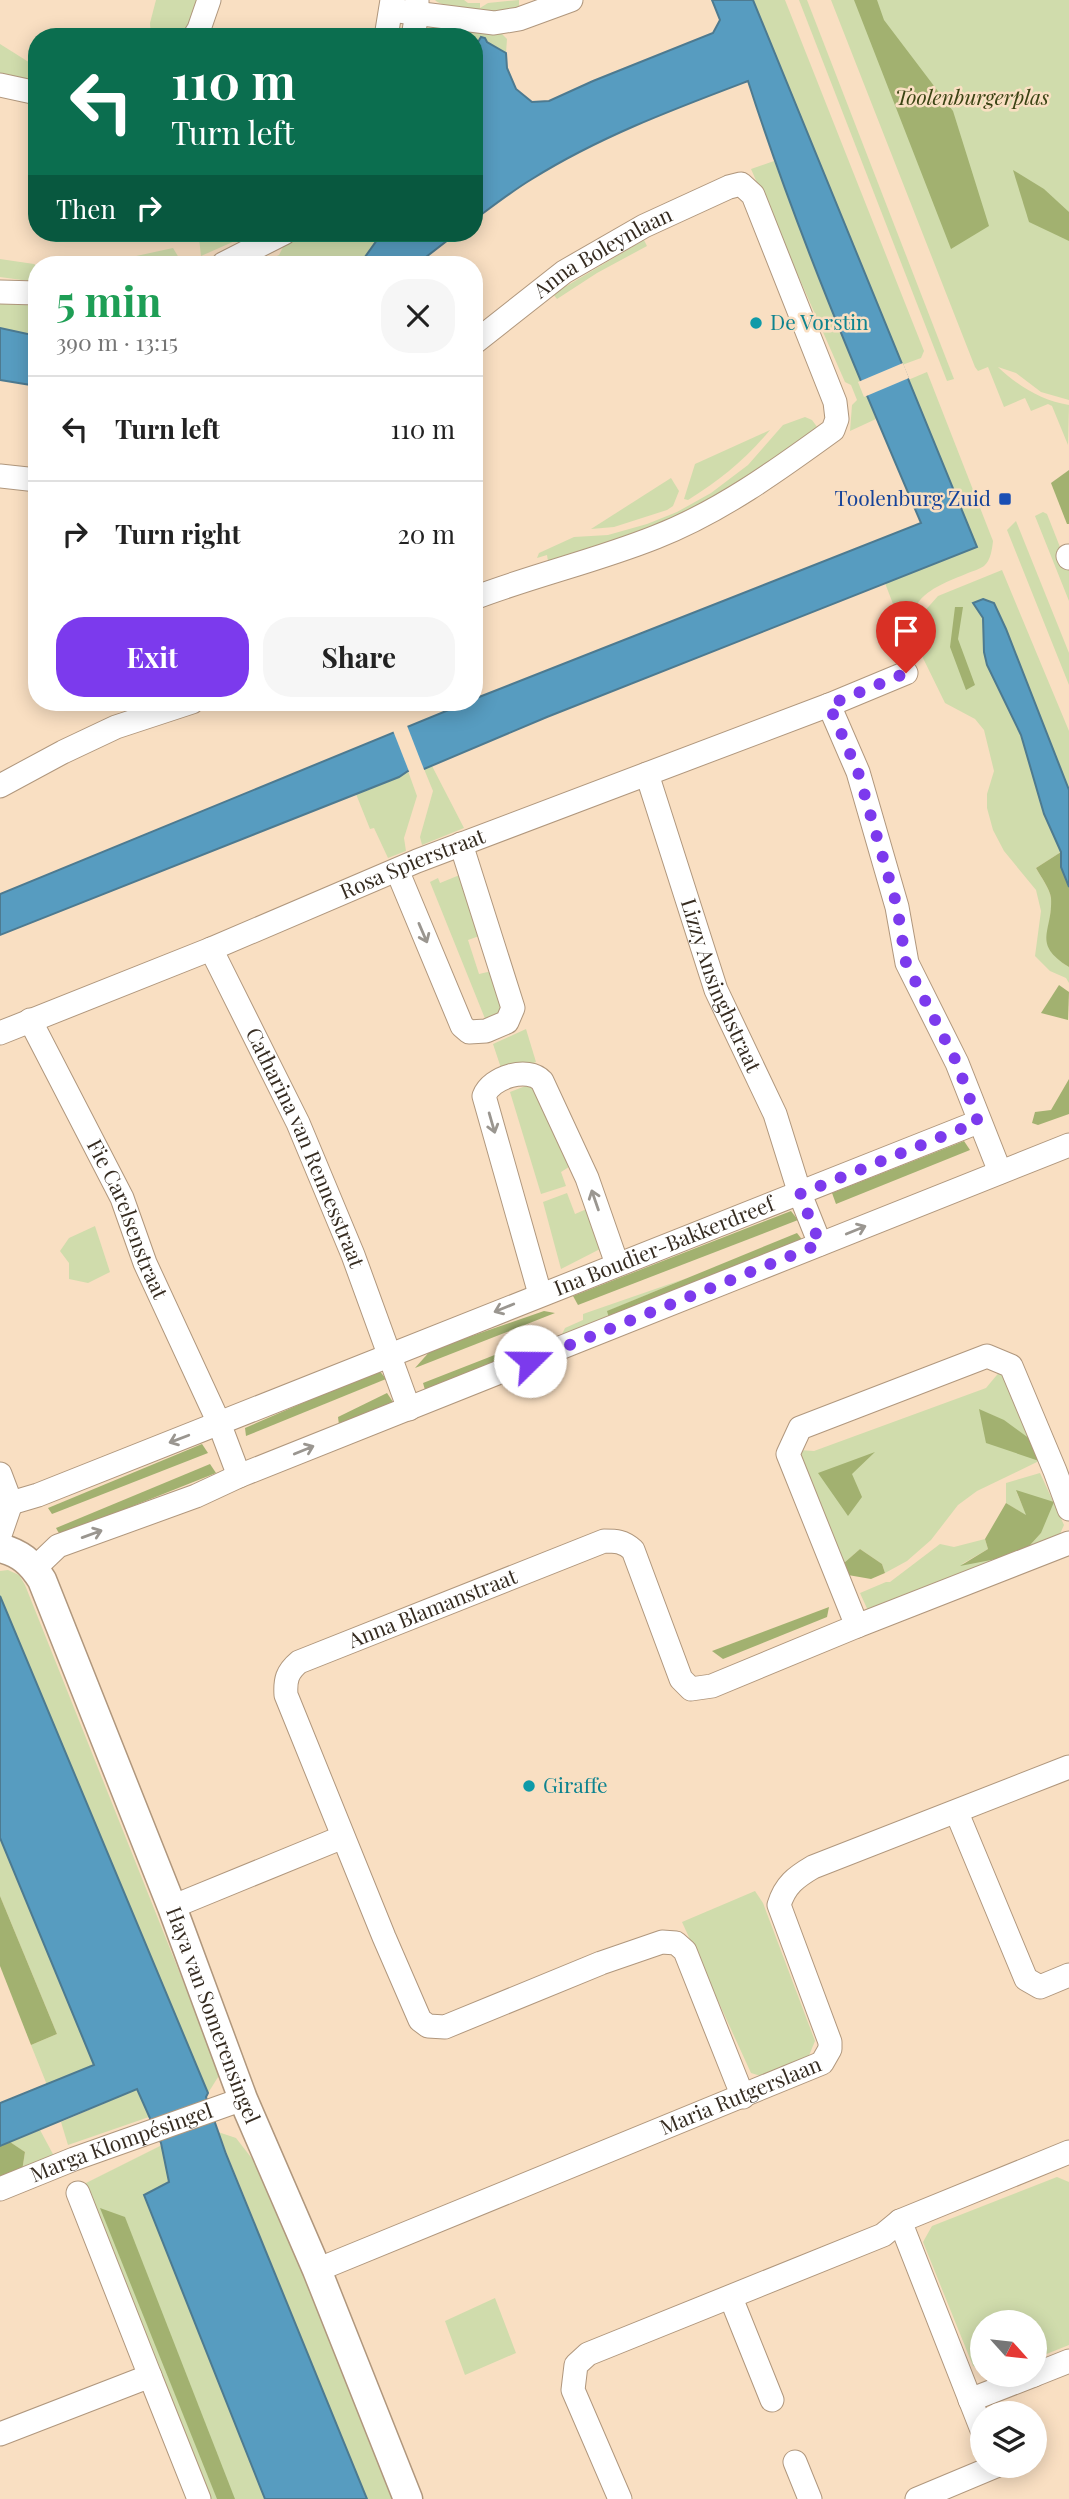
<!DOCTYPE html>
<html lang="en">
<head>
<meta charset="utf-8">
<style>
  :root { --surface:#fff; --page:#f6f6f6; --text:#222; --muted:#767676; --line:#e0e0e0; --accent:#7c3aed }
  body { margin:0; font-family:"Playfair Display",serif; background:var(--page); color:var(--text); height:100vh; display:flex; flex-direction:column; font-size:26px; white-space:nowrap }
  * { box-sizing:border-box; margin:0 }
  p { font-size:23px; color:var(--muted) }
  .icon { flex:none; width:38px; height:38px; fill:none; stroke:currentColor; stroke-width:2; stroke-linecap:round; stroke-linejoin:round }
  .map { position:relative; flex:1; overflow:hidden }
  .drawer { position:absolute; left:28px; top:256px; width:455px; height:455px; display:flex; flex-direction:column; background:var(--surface); border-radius:28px; box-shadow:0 4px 18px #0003 }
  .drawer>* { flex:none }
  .top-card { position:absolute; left:28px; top:28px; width:455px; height:214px; border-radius:28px; box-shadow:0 4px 18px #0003; background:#0b6e4f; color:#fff; overflow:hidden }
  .needle { width:46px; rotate:117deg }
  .buttons { position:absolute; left:970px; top:2310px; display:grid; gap:14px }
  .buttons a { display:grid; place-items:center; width:77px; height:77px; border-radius:50%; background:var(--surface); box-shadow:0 4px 18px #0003; font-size:35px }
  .pin { position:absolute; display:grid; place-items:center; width:60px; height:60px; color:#fff; margin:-72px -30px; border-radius:50% 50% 50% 0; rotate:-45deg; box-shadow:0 0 7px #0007 }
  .pin .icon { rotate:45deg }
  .me { position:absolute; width:77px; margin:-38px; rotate:68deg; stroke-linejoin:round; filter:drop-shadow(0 0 5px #0008) }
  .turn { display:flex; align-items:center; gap:24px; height:147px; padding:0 28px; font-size:32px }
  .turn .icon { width:91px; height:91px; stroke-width:2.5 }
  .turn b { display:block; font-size:49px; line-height:60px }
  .then { display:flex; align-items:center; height:66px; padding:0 28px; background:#0003; gap:14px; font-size:26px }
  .round { display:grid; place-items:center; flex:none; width:74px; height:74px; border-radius:28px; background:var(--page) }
  .headline { display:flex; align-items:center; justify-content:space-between; height:119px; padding:0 28px }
  h1 { font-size:42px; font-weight:700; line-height:52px; color:#1e9e55 }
  .primary-button { display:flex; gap:14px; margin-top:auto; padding:14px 28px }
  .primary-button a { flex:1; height:80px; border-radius:28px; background:var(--accent); color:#fff; font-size:28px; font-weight:700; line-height:80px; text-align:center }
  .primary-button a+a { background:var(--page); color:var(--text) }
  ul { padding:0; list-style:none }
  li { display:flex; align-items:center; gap:21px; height:105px; padding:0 28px; border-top:2px solid var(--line) }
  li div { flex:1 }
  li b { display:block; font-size:26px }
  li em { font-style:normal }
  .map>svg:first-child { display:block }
  .green { fill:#d0dcac }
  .forest { fill:#a2b170 }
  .water { fill:#579cc0; stroke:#4d7a90; stroke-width:2 }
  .pier { fill:#f9dfc2 }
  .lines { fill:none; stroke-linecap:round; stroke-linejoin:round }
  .minor-casing { stroke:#b0977d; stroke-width:25 }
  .tertiary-casing { stroke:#b0977d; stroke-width:31 }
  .minor { stroke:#fff; stroke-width:23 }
  .tertiary { stroke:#fff; stroke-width:28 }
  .oneway { stroke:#9a9690 }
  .route { stroke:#7c3aed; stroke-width:12; stroke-dasharray:0 21.6 }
  .culture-dot { fill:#0f9aa8; stroke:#f9dfc2; stroke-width:2.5 }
  .transit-dot { fill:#1a4fb4; stroke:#f9dfc2; stroke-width:2.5 }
  .labels { text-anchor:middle; stroke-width:5; stroke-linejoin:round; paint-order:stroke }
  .park-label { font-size:21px; font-style:italic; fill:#3a4313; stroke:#f9dfc2 }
  .street-label { font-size:21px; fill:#362c21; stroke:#f9dfc2 }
  .culture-label { font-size:21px; fill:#0d838f; stroke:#f9dfc2; text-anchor:start }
  .transit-label { font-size:21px; fill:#164399; stroke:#f9dfc2; text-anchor:end }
</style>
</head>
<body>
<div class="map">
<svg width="1069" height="2499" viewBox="0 0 1069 2499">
  <rect width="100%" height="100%" fill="#f9dfc2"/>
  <g class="green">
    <path d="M156,0H200L186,37H151L150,23Z"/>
    <path d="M435,0H464L468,3H480V8L488,3L519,0V8C514,10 508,14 503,14C490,15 442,8 435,0Z"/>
    <path d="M753,0H785L924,351L921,358L902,365Z"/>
    <path d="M799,0H807L954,379L947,381Z"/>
    <path d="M831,0H1069V400L1041,392L1016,373L998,367C1018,386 1042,401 1069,405L1068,445L1052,406L1048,404L1031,411L1025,398L1004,407L988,367L978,371L975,367Z"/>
    <path d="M429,30L499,31L507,39L506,53L487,42L485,38L481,37L478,42L474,44V37H423Z"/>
    <path d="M0,44L35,66L34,84L0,79Z"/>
    <path d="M774,161L876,419L850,431L852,405L857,400L851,385L845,382L751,169Z"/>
    <path d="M210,233H253L201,256L199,238Z"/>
    <path d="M300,233H382L360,264H260L279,255L284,245Z"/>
    <path d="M644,240L647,246L597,273L557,299L553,294Z"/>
    <path d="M173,248L182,263L126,264L127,258Z"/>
    <path d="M0,259L34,264L37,266L36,282L0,277Z"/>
    <path d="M0,303L37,306V336L0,328Z"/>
    <path d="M927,372L993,541C992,549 991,560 984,566C980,569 973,571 968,573C950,581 929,587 917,604C906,618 918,636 911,651L885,583L977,547L908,380Z"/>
    <path d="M805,417L812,420L820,431L741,487L658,528L548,561L547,555L537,558L539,553L574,537L608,535L647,524L677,512L711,493L748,465L783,425Z"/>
    <path d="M770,430C746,459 720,480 688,500L684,499L695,464Z"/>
    <path d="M671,478L679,491L673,506L667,510L614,527L591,529Z"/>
    <path d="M1043,512L1047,514L1069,570V601L1035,516Z"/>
    <path d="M1016,521L1069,653V685L1007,530Z"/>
    <path d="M1002,570L1069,731V790L1006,629L994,604L974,602L983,618L985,656L1021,735L1044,814L1061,852L1036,868C1041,877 1050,889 1051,898C1053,927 1036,946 1069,967V983L1066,978L1050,971L1035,956L1041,911L1036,890L1004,851L993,830L987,808V794L994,771L984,730L975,719L945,703L922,656L920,639L922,614L938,596Z"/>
    <path d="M432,766L464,828L422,845L420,837L433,791L424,769Z"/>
    <path d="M408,771L417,796L404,838L406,851L388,858L374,828L370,829L356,794Z"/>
    <path d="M462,874L482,935L468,940L479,974L492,971L504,1010L488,1026L430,882L438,878L440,883Z"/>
    <path d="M526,1029L536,1062L503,1074L493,1044Z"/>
    <path d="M528,1085L536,1088L572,1165L561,1172L566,1186L541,1194L510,1092Z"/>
    <path d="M567,1193L575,1214L589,1208L604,1247L561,1269L543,1202Z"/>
    <path d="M95,1226L110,1272L88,1283L69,1279V1263L60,1251L69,1238Z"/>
    <path d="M687,1278L608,1311L609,1318L563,1343L562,1334L565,1328L583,1320V1314Z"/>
    <path d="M1001,1370L1039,1461L977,1491L958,1505L931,1540L907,1561L885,1573L882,1564L860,1549L844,1563L799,1450L814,1451L986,1388Z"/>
    <path d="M1040,1473L1064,1525L1059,1536L1022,1554L1041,1533L1016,1491L1027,1516L1006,1503V1483Z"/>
    <path d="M985,1539L988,1549L962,1564L1010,1556L870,1615L860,1593L886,1582H890L940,1544L954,1547Z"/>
    <path d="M8,1570L19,1575L25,1585L220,2074L208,2093L0,1596V1571Z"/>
    <path d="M0,1838L94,2065L47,2085L31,2045L57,2034L0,1896Z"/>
    <path d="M755,1891L763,1903L815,2041L808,2058L764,2077L751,2073L682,1922Z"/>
    <path d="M137,2089L149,2117L68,2145L61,2122Z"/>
    <path d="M40,2130L54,2156L22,2171L25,2152L10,2142Z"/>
    <path d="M218,2132L236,2138L257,2165L397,2499H367Z"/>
    <path d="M162,2145L170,2182L144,2195L265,2499H208L82,2185Z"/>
    <path d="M1057,2177L1069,2182V2345L1034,2359V2322H982V2370L973,2366L923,2242L932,2226Z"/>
    <path d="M495,2298L516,2353L465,2375L445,2321Z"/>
  </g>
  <g class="forest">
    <path d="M854,0H877L884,20L953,111L989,226L951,249Z"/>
    <path d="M1013,170L1044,189L1069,212V241L1029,222Z"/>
    <path d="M1069,470V524H1067L1051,483Z"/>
    <path d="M955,607H963L958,639L975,685L966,690L950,647Z"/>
    <path d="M1061,852V867L1069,887V967C1031,943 1053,932 1051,898C1050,889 1041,877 1036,868Z"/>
    <path d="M1059,985L1069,992L1068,1020L1041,1013Z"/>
    <path d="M1069,1079V1114L1038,1125L1032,1123L1035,1112L1051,1110Z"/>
    <path d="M964,1141L970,1150L836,1204L832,1193Z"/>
    <path d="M791,1211L798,1220L578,1305L573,1296Z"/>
    <path d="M797,1233L804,1242L609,1318L607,1311Z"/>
    <path d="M544,1311L555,1313L415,1368L431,1350Z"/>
    <path d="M536,1339L543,1341L542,1348L425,1390L423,1383Z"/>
    <path d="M379,1370L386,1379L246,1436L245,1428Z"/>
    <path d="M387,1393L393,1402L339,1425L338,1417Z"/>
    <path d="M979,1409L1004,1420L1030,1439L1039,1461L986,1443Z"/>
    <path d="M202,1444L208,1453L52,1514L48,1508Z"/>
    <path d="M875,1452L852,1474L862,1497L848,1516L818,1473Z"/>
    <path d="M210,1464L216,1473L60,1535L56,1528Z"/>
    <path d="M1016,1490L1054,1502L1041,1533L1022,1554L960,1566L988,1549L985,1539L1006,1503L1026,1515Z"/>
    <path d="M860,1549L882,1564L885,1573L871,1579L848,1575L844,1563Z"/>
    <path d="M829,1607L827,1617L723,1659L712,1651Z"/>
    <path d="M0,1896L57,2034L31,2045L0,1966Z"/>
    <path d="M10,2142L25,2152L22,2171L0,2179V2146Z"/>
    <path d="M100,2208L125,2217L235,2499H217Z"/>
  </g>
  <g class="water">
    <path d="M712,0H753L977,547L547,717L424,769L408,771L399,777L0,935V894L468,702H474V699L921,523C859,378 796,231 748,81C674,109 599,137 532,179C512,191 493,206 474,220V44L478,42L481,37L485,38L487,42L506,53L507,68L516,89L532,102L549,101L593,81L713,33L720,20Z"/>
    <path d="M382,233H457L417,264H360Z"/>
    <path d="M0,328L37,336V386L0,380Z"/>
    <path d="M983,599L994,603L1006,629L1069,790V887L1061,867V852L1044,814L1021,735L987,665L984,652L983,618L973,603Z"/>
    <path d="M0,1596L208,2093L206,2097L226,2154L367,2499H265L144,2195L169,2182L161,2143L137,2089L0,2146V2103L94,2065L0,1838Z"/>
  </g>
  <g class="pier">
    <path d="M903,363L909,378L864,397L858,382Z"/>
    <path d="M406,723L425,772L410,774L392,728Z"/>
  </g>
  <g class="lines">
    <defs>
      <g id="minor">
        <path d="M391,10L494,23L519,19L571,0"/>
        <path d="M194,37L199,29L209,0"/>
        <path d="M386,37L392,0"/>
        <path d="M413,37L417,13V0"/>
        <path d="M0,85L37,93"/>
        <path d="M223,264L284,233"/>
        <path d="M0,292L37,293"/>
        <path id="s1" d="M474,343L564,272L644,226L729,187L741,184L753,195L835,402L837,419L833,430C778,470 720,512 656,537C596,561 534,575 474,598"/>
        <path d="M0,476L37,480"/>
        <path d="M1068,556L1069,558"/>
        <path d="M829,705L858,772L897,907L907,963L957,1063L1000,1172"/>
        <path id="s2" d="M647,774L716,990L775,1114L800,1194L820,1244"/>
        <path d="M0,786L63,752L116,727L192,702"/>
        <path d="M397,870L462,1026L469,1032L486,1031L507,1022L513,1008L461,844"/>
        <path id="s3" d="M211,949L298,1123L353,1255L409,1409"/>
        <path id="s4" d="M30,1020L122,1198L145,1263L219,1423L239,1476"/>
        <path id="s5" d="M0,1033L211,949L417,861L829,705L906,673"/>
        <path d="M540,1294L484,1096C491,1077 528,1066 542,1081L587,1178L617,1264"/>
        <path d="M0,1474L11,1503L0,1535"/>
        <path id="s6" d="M11,1503L38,1495L978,1122"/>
        <path d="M1069,1509L1055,1471L1011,1366L987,1356L800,1428L788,1454L857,1626L1069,1543"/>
        <path d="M35,1568L58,1546L196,1496L239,1476L1069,1145"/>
        <path d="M957,1813L1026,1979L1040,1987L1069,1975"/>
        <path d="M172,1907L343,1837"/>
        <path id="s7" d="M743,2097L685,1951L676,1943L662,1942L601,1963L445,2027L428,2026L420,2020L384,1937L286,1695C285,1680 287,1672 299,1662L604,1541C616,1541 623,1541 633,1550L681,1679L691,1689L712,1686L857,1626"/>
        <path id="s8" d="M0,2189L74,2159L243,2099"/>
        <path d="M78,2193L150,2376"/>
        <path d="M900,2221L982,2430"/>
        <path id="s9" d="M317,2270L822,2063L830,2049V2042L779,1905C785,1885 796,1877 813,1867L1069,1767"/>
        <path d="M731,2298L772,2400"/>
        <path d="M1034,2375L1069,2361"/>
        <path d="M970,2400L1034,2375"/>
        <path d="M0,2434L150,2376L199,2499"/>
        <path d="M795,2462L810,2499"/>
        <path d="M620,2499L573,2390L576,2365L588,2354L883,2235L900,2221L1069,2152"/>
        <path d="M917,2499L996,2466"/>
      </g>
      <g id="tertiary">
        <path id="s10" d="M0,1548C20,1553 31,1562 42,1580L172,1907L243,2099L317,2270L408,2499"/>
      </g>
    </defs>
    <use href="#minor" class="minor-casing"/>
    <use href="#tertiary" class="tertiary-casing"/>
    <use href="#minor" class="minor"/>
    <use href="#tertiary" class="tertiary"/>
  </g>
  <defs><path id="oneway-shaft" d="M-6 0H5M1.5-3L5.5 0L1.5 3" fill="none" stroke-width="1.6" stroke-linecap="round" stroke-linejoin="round" transform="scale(1.75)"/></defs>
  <g class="oneway">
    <use href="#oneway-shaft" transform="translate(423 933) rotate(67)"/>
    <use href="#oneway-shaft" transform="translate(492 1123) rotate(74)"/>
    <use href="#oneway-shaft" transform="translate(595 1200) rotate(-109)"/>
    <use href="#oneway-shaft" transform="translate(856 1230) rotate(-22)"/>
    <use href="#oneway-shaft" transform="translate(504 1308) rotate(158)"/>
    <use href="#oneway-shaft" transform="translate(179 1439) rotate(159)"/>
    <use href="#oneway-shaft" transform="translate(304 1450) rotate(-22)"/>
    <use href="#oneway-shaft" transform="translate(92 1534) rotate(-20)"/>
  </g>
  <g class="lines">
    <path class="route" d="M530,1361L820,1244L800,1194L978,1122L957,1063L906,963L897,906L858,772L829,705L906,673"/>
  </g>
  <g class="culture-dot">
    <circle cx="756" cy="323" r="7"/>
    <circle cx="529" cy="1786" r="7"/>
  </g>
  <rect class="transit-dot" x="998" y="492" width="14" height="14" rx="3.5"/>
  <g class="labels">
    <g class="park-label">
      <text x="972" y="105">Toolenburgerplas</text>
    </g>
    <g class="street-label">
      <text dy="7" stroke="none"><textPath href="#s1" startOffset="158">Anna Boleynlaan</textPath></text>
      <text dy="7" stroke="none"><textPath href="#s5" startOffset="446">Rosa Spierstraat</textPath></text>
      <text dy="7" stroke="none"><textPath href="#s2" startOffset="224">Lizzy Ansinghstraat</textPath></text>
      <text dy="7" stroke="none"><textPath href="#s3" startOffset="220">Catharina van Rennesstraat</textPath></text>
      <text dy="7" stroke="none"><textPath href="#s4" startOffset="222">Fie Carelsenstraat</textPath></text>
      <text dy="7" stroke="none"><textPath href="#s6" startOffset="702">Ina Boudier-Bakkerdreef</textPath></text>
      <text dy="7" stroke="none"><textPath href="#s7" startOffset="976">Anna Blamanstraat</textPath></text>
      <text dy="7" stroke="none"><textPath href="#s10" startOffset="522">Haya van Somerensingel</textPath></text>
      <text dy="7" stroke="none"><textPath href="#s9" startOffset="458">Maria Rutgerslaan</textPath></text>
      <text dy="7" stroke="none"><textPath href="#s8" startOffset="130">Marga Klompésingel</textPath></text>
    </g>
    <g class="culture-label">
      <text x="770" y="330">De Vorstin</text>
      <text x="543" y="1793">Giraffe</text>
    </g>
    <g class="transit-label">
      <text x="991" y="506">Toolenburg Zuid</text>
    </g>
  </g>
</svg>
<div class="buttons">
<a><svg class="needle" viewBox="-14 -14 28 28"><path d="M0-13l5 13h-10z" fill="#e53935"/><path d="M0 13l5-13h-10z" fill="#767676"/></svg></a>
<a><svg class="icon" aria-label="layers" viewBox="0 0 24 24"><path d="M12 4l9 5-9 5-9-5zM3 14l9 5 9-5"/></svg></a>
</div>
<div class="pin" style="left:906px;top:673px;background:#d93025"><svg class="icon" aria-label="arrive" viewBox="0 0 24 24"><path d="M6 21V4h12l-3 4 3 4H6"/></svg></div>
<svg class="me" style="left:530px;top:1361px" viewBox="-20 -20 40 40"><circle r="19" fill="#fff"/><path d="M0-13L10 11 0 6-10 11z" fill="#7c3aed"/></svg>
<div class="top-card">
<div class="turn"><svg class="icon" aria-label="left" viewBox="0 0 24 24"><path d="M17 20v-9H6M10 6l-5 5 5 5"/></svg><div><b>110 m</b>Turn left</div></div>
<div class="then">Then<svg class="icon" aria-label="right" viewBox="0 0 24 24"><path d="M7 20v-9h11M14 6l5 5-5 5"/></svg></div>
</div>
<section class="drawer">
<div class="headline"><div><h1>5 min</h1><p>390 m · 13:15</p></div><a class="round"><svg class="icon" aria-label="close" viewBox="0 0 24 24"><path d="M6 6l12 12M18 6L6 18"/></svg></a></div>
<ul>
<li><svg class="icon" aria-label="left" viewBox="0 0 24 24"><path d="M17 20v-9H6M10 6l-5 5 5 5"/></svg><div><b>Turn left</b></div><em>110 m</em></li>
<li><svg class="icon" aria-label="right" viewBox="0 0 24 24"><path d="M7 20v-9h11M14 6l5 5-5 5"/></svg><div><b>Turn right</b></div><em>20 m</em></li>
</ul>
<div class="primary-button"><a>Exit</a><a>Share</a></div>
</section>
</div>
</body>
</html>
